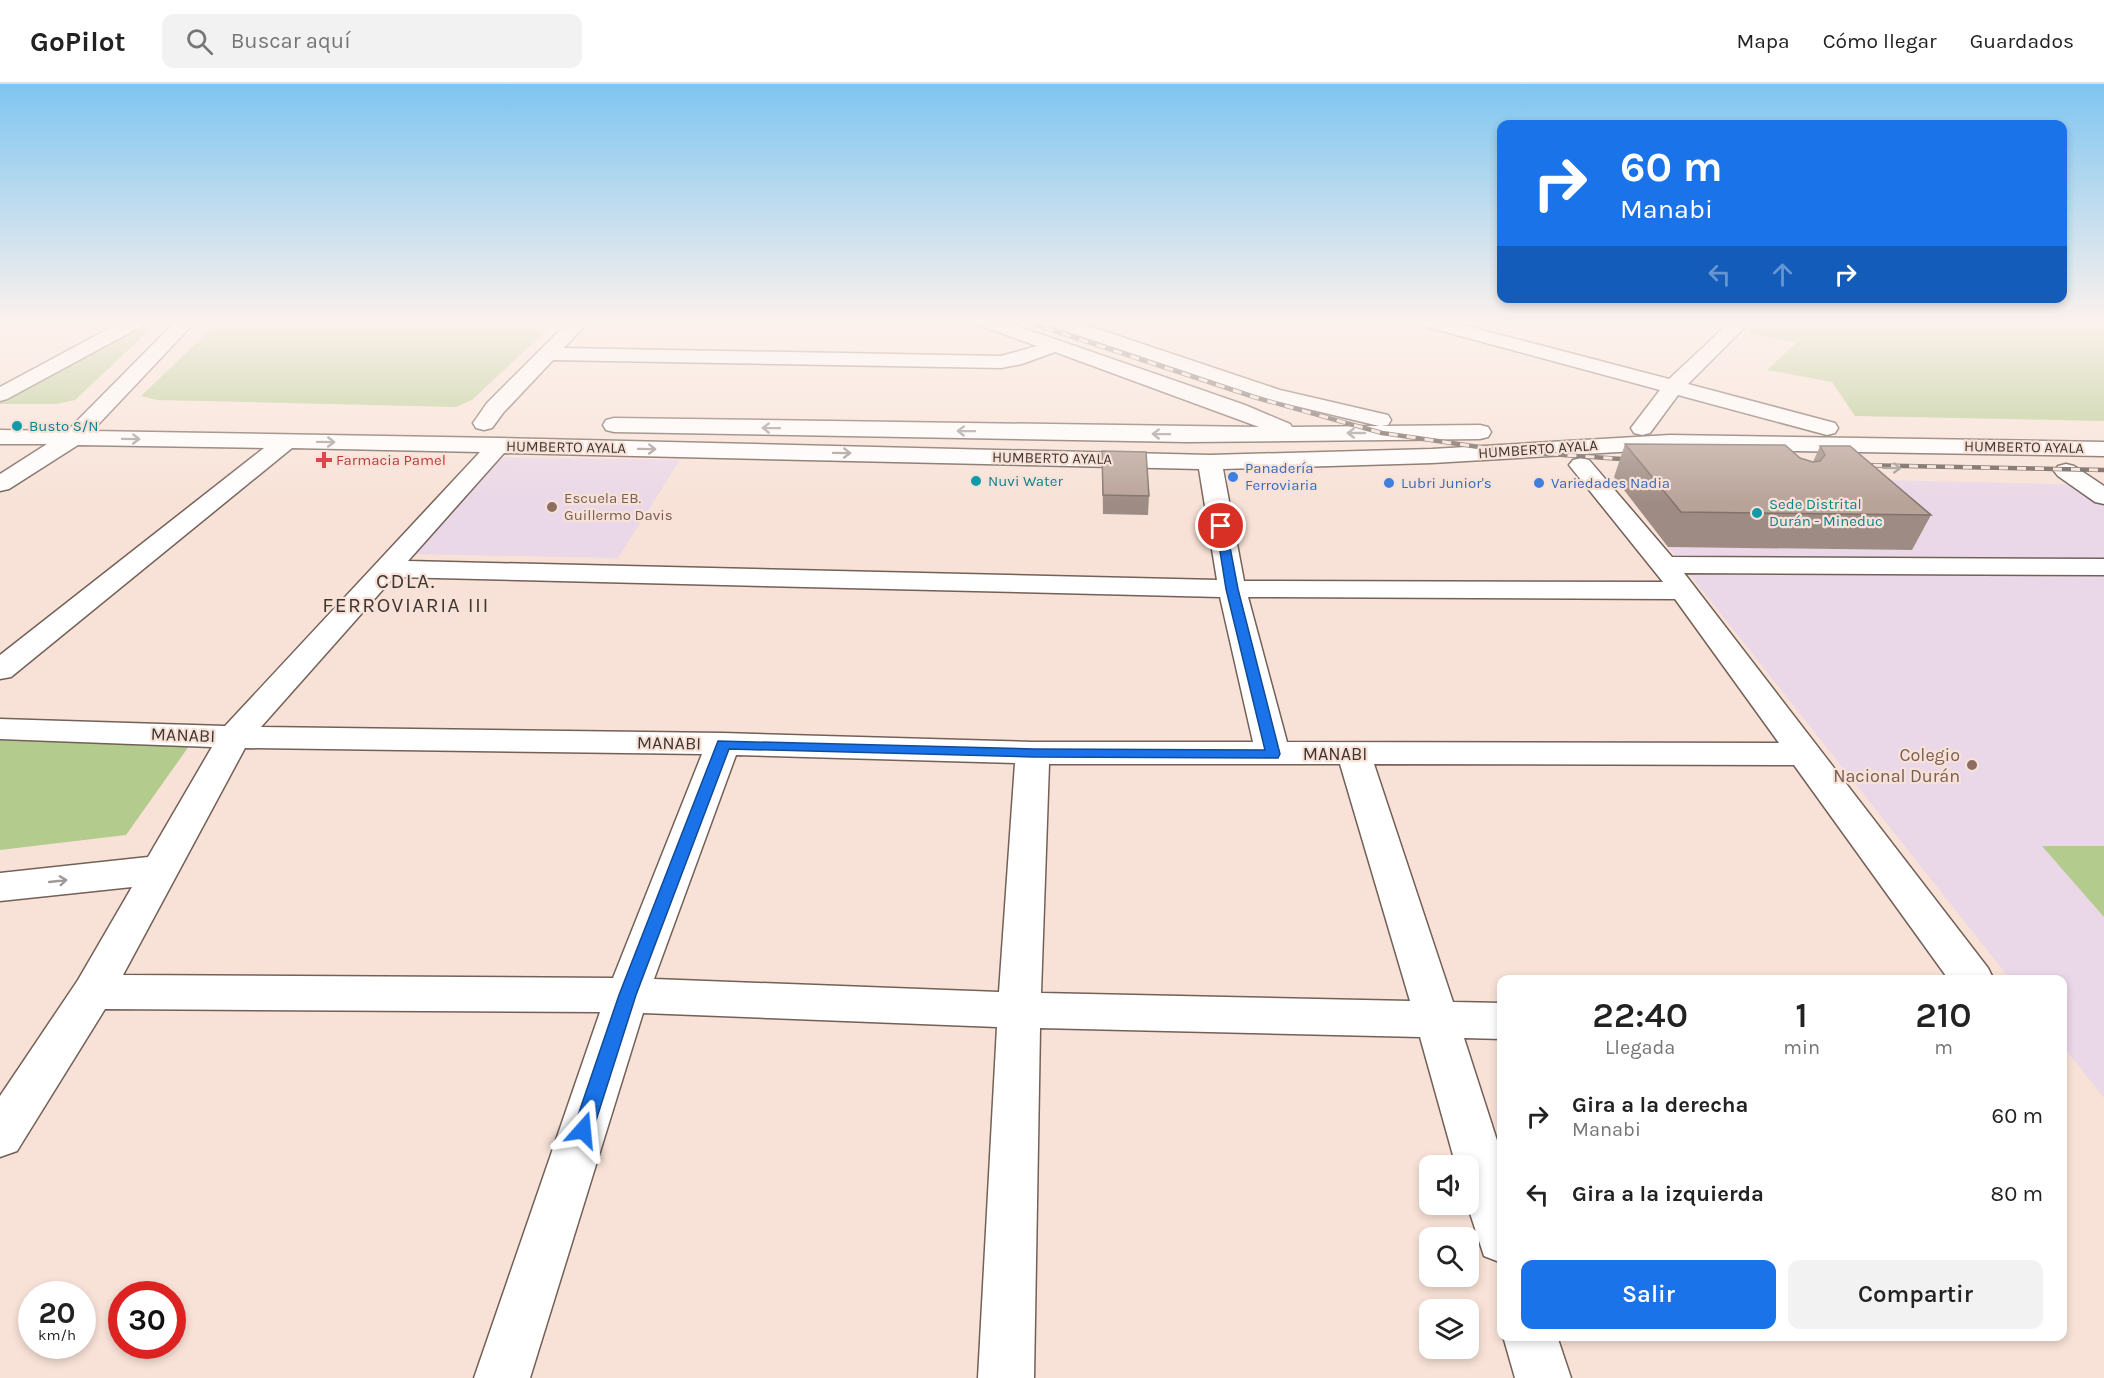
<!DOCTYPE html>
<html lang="es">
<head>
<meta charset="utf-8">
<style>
  :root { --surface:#fff; --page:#f2f2f2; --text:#222; --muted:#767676; --line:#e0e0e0; --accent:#1a73e8 }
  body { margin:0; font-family:Karla,sans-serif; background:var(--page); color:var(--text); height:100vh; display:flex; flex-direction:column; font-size:22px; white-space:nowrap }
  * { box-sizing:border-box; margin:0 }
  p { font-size:20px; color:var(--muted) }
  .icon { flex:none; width:33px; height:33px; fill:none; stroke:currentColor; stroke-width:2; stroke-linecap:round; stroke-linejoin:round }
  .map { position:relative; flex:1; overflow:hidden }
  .sheet { position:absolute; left:1497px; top:891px; width:570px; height:366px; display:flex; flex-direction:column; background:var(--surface); border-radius:12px; box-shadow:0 3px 9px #0003 }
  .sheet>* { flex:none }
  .top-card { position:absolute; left:1497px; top:36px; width:570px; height:183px; border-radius:12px; box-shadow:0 3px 9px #0003; background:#1a73e8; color:#fff; overflow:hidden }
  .controls { position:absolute; left:1419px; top:1071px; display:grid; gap:12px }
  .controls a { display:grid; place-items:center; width:60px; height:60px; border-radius:12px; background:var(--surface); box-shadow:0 3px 9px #0003; font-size:30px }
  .speed { position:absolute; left:18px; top:1197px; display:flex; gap:12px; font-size:30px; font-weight:700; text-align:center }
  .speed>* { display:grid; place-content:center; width:78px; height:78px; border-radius:50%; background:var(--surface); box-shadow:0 3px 9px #0003; line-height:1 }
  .speed small { font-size:15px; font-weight:400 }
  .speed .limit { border:9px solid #d22; background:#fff; color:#111 }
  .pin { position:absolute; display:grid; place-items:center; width:51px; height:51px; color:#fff; margin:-26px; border:3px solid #fff; border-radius:50%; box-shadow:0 2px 6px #0007 }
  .me { position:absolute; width:66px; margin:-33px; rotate:18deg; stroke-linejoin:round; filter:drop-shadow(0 0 4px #0008) }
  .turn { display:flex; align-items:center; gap:21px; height:126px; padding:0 24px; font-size:27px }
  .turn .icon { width:78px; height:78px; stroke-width:2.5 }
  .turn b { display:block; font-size:42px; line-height:51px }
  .lanes { display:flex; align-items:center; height:57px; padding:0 24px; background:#0003; justify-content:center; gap:30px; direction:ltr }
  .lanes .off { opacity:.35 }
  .eta { display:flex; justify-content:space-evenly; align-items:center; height:102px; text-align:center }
  .eta b { font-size:36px; font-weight:600; line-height:42px }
  .cta { display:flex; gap:12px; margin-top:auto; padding:12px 24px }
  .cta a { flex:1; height:69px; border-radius:12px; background:var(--accent); color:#fff; font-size:24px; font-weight:600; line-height:69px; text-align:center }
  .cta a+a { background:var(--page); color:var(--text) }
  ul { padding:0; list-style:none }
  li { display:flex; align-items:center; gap:18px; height:78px; padding:0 24px }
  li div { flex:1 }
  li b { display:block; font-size:22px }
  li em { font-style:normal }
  header { display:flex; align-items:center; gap:36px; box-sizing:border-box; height:84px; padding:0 30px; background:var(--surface); border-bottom:2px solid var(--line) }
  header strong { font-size:28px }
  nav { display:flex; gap:33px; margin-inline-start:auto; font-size:21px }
  .search { width:420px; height:54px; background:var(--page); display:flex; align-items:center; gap:15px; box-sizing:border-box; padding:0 21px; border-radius:12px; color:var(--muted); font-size:22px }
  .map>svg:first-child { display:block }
  .education { fill:#ead7e7 }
  .green { fill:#b4cb8e }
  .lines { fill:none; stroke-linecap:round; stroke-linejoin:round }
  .minor-casing { stroke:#736057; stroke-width:3 }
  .minor { fill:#fff; fill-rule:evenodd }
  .rail-casing { stroke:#6d605b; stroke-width:4.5 }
  .rail { stroke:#f8e2d7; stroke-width:3; stroke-dasharray:9; stroke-linecap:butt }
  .wall { fill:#9e8c84 }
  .building { fill:#b8a399; stroke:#81726b; stroke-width:1.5 }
  .oneway { stroke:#9f9a98 }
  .route { fill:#1a73e8; stroke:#114b97; stroke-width:1.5 }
  .culture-dot { fill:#0f9aa8; stroke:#f8e2d7; stroke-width:2 }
  .health-dot { fill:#e0444e; stroke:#f8e2d7; stroke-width:2 }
  .shop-dot { fill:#3f7fe0; stroke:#f8e2d7; stroke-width:2 }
  .education-dot { fill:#8d6e63; stroke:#f8e2d7; stroke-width:2 }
  .labels { text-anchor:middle; stroke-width:4.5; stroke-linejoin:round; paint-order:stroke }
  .far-culture-label { font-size:15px; fill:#0d838f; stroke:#f8e2d7; text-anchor:start }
  .far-street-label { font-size:15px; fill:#3f3632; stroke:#f8e2d7 }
  .far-health-label { font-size:15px; fill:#be3a42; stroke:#f8e2d7; text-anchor:start }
  .far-shop-label { font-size:15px; fill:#366cbe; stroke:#f8e2d7; text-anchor:start }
  .far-education-label { font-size:15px; fill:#785e54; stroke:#f8e2d7; text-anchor:start }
  .street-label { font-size:18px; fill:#3f3632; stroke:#f8e2d7 }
  .education-label { font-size:18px; fill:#785e54; stroke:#f8e2d7; text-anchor:end }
  .quarter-label { font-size:21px; letter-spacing:1.5px; fill:#3f3632; stroke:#f8e2d7 }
</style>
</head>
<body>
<header>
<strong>GoPilot</strong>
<div class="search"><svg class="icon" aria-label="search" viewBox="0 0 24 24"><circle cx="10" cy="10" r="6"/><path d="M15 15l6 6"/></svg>Buscar aquí</div>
<nav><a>Mapa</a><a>Cómo llegar</a><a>Guardados</a></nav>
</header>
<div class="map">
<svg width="2104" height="1294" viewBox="0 0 2104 1294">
  <rect width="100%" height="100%" fill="#f8e2d7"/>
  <g class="education">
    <path d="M500,373L680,376L618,474L412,470Z"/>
    <path d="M1835,395L2104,401V1014L2063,962L2062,896L2010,895L1668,463L1912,466Z"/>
  </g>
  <g class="green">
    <path d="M136,238H158L75,316L56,320H0V313Z"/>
    <path d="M214,238H497L493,242L549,244L472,316L456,323L157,316L141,312L216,240Z"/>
    <path d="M1760,238H2104V337L1855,332L1832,298L1767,286L1796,259L1748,249Z"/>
    <path d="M0,655H194L126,751L0,766Z"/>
    <path d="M2042,762H2104V833Z"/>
  </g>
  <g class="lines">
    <defs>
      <g id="minor">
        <path d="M121,238H144L142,242L7,315L0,317V303Z"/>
        <path d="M175,238H195L92,347L499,354L1210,371L1432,365L1670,351L2104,358V372L1670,365L1432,379L1223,385L1244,497L1663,498L1569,381L1573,376L1581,374L1589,376L1672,473L2104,475V491L1684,489L1988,884L1994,896H1949L1794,681L1374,680L1453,918L1502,919V955L1464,954L1502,1072V1179L1484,1172L1467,1120L1468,1082H1456L1420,953L1040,944L1034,1294H978L997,943L643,929L530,1294H474L600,928L105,925L17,1067L0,1073V1012L78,896L132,803L0,817V789L148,773L212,663L0,655V635L225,642L480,368L292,364L11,593L0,595V571L264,364L78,361L9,405L0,407V390L47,360H0V346L67,347ZM504,369L1199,385L1217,496L408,477ZM394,493L1220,513L1253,658H1033L723,649L261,643ZM1248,513L1675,515L1779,659L1287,658ZM245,664L702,670L613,894L123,891ZM736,671L1015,679L999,908L654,895ZM1049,680H1340L1410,917L1041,909Z"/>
        <path d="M568,238H588L564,264L1001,272L1037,262L981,242L979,238H1006L1245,321L1290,340L1292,343L1379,342L1267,315L1051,242L1049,238H1077L1280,306L1388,331L1391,336L1388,341L1381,342L1480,341L1488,343L1491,348L1488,353L1480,355L1187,358L614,348L606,346L603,341L606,336L614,334L1259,343L1055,268L1022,280L1001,284L553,276L503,329L492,344L484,346L476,344L473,339L487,319Z"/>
        <path d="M1421,238H1452L1669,295L1730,238H1750L1688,300L1835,339L1838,344L1835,349L1827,351L1678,311L1650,349L1642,351L1634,349L1631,344L1660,306L1423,242Z"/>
        <path d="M2066,380L2074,382L2104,402V420L2095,418L2058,392L2054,387L2058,382Z"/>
        <path d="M1503,1252H1557L1571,1294H1515Z"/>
      </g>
    </defs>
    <use href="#minor" class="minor-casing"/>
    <use href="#minor" class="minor"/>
    <defs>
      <g id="rail">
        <path d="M1028,238L1254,313L1382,349L1507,367L1636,376"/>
        <path d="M1855,381L2104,386"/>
      </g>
    </defs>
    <use href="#rail" class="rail-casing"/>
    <use href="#rail" class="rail"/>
  </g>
  <g class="wall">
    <path d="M1625,360L1813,378L1820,362L1931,431L1912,466L1668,463L1614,393Z"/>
    <path d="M1102,367L1149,412L1148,431L1103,430Z"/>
  </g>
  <g class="building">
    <path d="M1625,360L1785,361L1800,374L1813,378L1820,377L1825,371L1820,362H1850L1931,431L1681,428Z"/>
    <path d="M1102,367L1146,368L1149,412L1103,411Z"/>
  </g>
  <defs><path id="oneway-shaft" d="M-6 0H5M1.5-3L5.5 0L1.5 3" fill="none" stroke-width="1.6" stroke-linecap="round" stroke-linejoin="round" transform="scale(1.5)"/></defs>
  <g class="oneway">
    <use href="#oneway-shaft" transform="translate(771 344) rotate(-179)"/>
    <use href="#oneway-shaft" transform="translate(966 347) rotate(-179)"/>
    <use href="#oneway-shaft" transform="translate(1356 349) rotate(180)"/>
    <use href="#oneway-shaft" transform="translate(1161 350) rotate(-179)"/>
    <use href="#oneway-shaft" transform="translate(131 355) rotate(1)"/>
    <use href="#oneway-shaft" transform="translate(326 358) rotate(1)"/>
    <use href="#oneway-shaft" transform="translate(647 365) rotate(1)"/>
    <use href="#oneway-shaft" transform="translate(842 369) rotate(1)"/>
    <use href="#oneway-shaft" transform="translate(1892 384) rotate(1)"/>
    <use href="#oneway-shaft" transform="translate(58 797) rotate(-6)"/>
  </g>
  <linearGradient id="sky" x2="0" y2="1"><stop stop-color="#7fc5f1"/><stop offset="0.57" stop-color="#fcf2ed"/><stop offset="1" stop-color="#fcf2ed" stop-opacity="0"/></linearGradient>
  <rect width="2104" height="419" fill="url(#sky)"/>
  <path class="route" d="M1221,438L1226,442L1238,505L1280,670L1278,674L1034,673L729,665L636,911L593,1046L590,1052L583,1055L576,1052L573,1046L619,911L718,657L1034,665L1265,666L1226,505L1216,442Z"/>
  <g class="culture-dot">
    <circle cx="17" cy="342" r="6"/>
    <circle cx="976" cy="397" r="6"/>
    <circle cx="1757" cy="429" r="6"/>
  </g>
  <path class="health-dot" d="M321 367h6v6h6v6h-6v6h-6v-6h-6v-6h6z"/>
  <g class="shop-dot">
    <circle cx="1233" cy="393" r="6"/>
    <circle cx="1389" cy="399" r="6"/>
    <circle cx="1539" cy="399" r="6"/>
  </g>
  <g class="education-dot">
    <circle cx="552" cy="423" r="6"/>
    <circle cx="1972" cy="681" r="6"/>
  </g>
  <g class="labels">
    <g class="far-culture-label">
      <text x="29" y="347">Busto S/N</text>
      <text x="988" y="402">Nuvi Water</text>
      <text x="1769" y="425">Sede Distrital<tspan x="1769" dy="17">Durán - Mineduc</tspan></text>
    </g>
    <g class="far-street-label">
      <text transform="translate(566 363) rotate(1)" y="5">HUMBERTO AYALA</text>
      <text transform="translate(2024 363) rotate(1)" y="5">HUMBERTO AYALA</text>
      <text transform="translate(1538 365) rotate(-4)" y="5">HUMBERTO AYALA</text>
      <text transform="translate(1052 374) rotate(1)" y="5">HUMBERTO AYALA</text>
    </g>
    <g class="far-health-label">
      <text x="336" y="381">Farmacia Pamel</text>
    </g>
    <g class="far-shop-label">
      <text x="1245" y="389">Panadería<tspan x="1245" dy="17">Ferroviaria</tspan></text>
      <text x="1401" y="404">Lubri Junior's</text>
      <text x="1551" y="404">Variedades Nadia</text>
    </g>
    <g class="far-education-label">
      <text x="564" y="419">Escuela EB.<tspan x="564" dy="17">Guillermo Davis</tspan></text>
    </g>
    <g class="street-label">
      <text transform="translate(183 651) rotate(2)" y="6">MANABI</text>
      <text transform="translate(669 659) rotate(1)" y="6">MANABI</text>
      <text x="1335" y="676">MANABI</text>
    </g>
    <g class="education-label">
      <text x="1960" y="677">Colegio<tspan x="1960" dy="21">Nacional Durán</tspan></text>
    </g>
    <g class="quarter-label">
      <text x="406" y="504">CDLA.<tspan x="406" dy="24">FERROVIARIA III</tspan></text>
    </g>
  </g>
</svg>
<div class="controls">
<a><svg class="icon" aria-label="sound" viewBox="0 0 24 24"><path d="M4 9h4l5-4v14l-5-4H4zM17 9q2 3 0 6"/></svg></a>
<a><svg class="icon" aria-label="search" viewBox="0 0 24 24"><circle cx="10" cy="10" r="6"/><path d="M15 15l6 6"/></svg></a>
<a><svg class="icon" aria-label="layers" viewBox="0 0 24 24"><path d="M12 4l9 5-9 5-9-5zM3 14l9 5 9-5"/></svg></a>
</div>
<div class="speed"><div>20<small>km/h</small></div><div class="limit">30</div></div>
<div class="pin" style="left:1221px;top:442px;background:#d93025"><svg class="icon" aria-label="arrive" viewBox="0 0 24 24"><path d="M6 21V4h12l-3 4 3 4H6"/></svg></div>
<svg class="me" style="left:583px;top:1046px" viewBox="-20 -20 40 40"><path d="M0-17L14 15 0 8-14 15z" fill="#1a73e8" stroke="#fff" stroke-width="4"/></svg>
<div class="top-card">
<div class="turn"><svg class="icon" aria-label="right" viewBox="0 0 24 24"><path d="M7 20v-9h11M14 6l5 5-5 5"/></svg><div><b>60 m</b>Manabi</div></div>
<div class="lanes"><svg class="icon off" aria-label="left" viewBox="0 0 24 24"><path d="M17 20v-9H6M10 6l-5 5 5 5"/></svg><svg class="icon off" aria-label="ahead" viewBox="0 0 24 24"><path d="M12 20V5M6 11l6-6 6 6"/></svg><svg class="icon" aria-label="right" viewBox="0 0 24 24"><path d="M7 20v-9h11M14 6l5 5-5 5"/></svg></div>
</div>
<section class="sheet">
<div class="eta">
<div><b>22:40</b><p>Llegada</p></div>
<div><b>1</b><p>min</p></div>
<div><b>210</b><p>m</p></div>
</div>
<ul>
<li><svg class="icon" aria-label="right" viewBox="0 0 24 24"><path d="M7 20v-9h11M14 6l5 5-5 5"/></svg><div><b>Gira a la derecha</b><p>Manabi</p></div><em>60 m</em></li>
<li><svg class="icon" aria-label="left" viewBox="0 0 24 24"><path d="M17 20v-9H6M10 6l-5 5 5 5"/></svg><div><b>Gira a la izquierda</b></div><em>80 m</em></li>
</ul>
<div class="cta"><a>Salir</a><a>Compartir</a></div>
</section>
</div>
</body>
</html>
